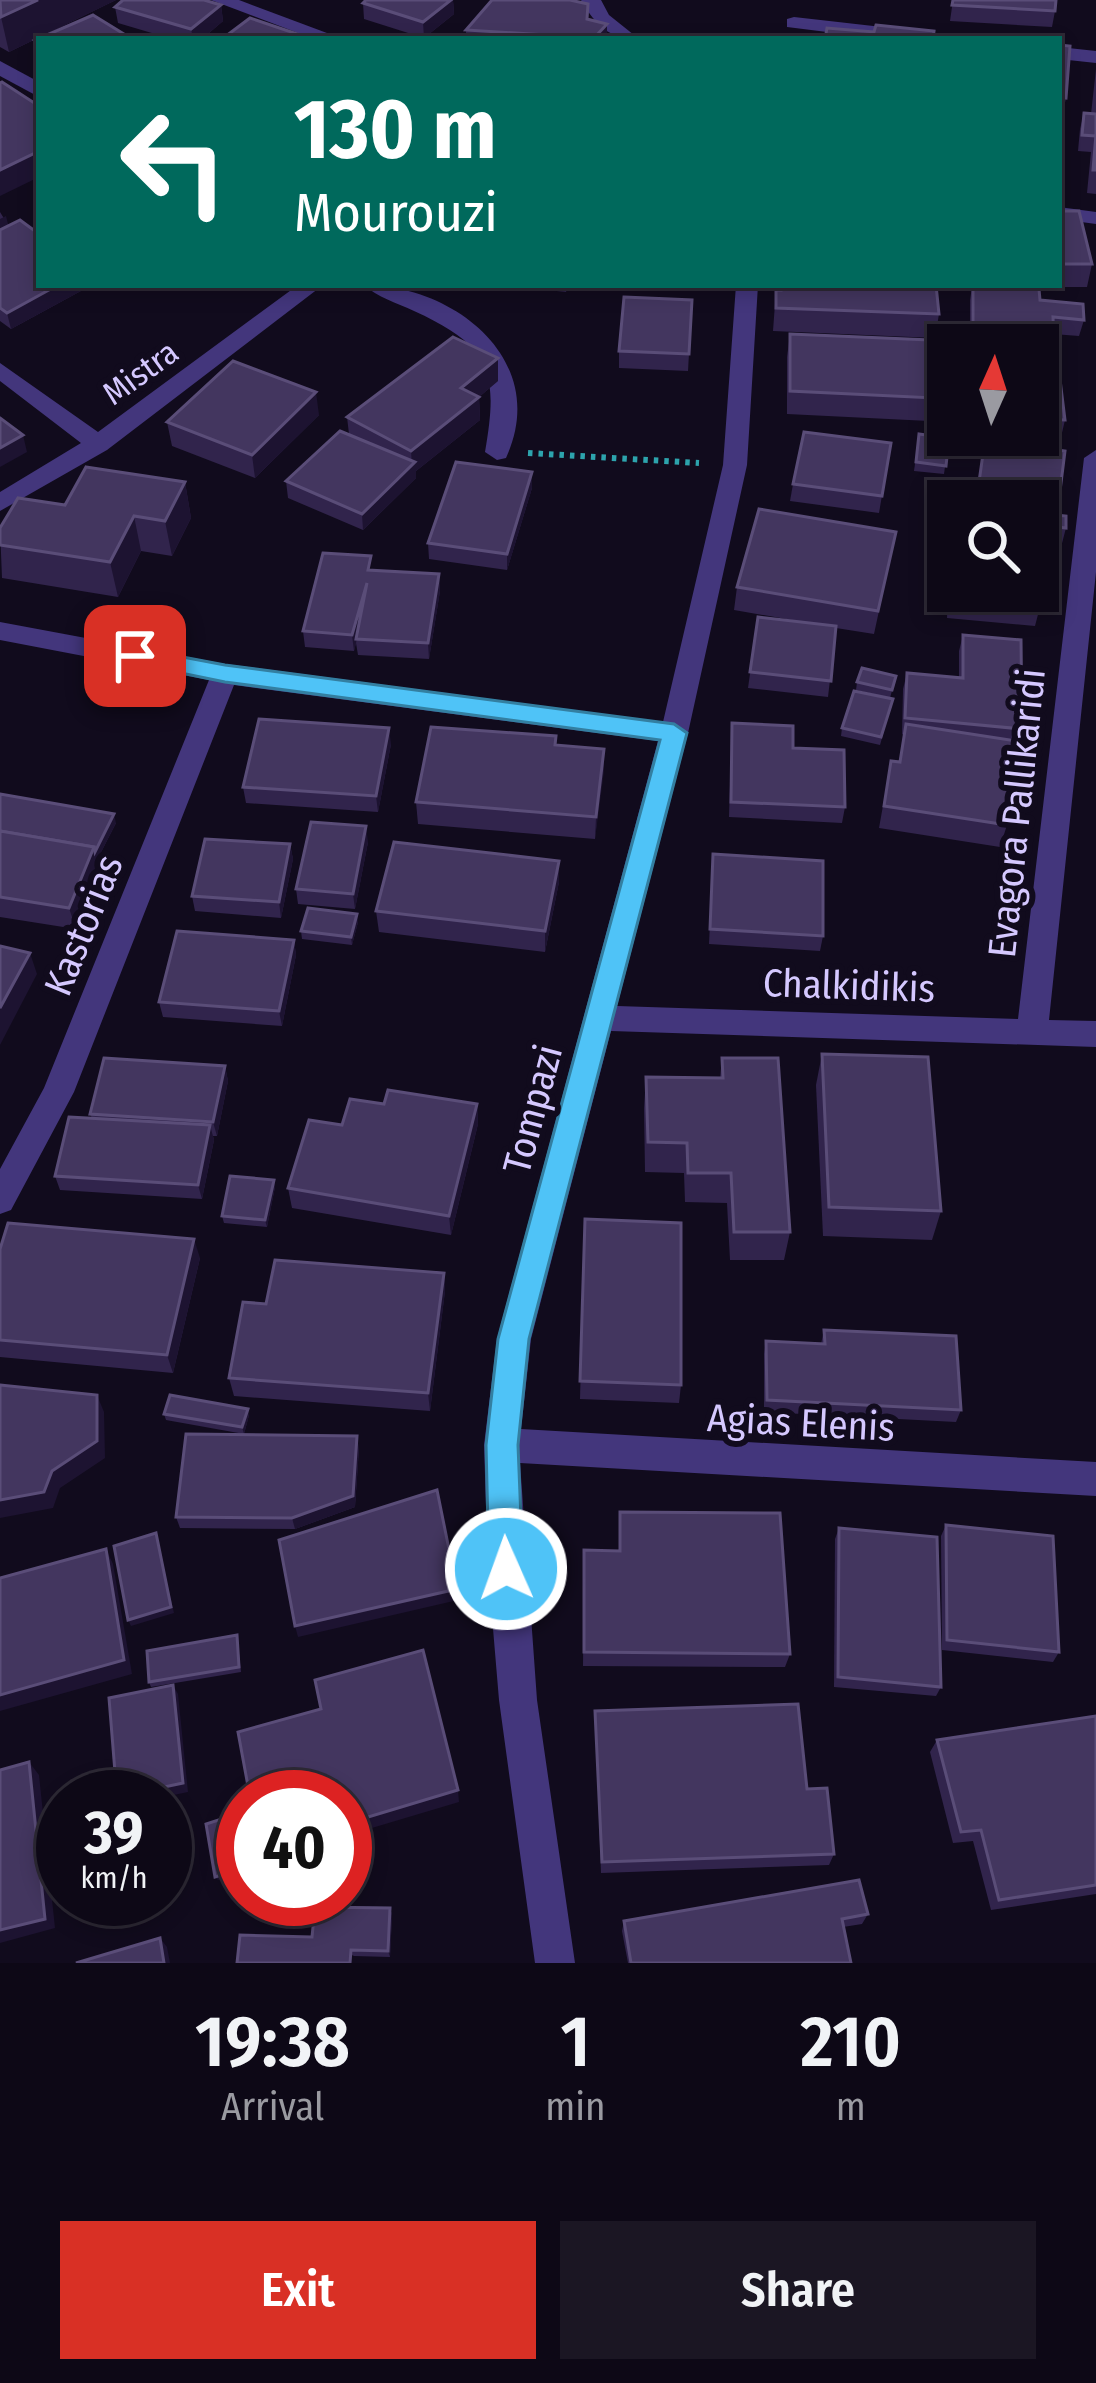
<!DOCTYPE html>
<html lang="en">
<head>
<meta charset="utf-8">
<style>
  :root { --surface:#0d0816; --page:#1b1623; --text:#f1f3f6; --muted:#9a9aa1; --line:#2d2935; --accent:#d93025 }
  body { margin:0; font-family:"Fira Sans Condensed",sans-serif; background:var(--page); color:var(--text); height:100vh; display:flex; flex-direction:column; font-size:45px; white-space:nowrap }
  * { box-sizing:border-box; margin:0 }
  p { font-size:39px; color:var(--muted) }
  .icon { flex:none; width:66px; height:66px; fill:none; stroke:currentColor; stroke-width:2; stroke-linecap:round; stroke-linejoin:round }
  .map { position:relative; height:1963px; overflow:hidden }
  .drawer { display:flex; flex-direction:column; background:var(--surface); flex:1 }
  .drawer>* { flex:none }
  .banner { position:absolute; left:36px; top:36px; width:1026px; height:252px; border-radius:0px; box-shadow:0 6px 18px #0003,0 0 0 3px var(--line); background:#00695c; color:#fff; overflow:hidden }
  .needle { width:78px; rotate:3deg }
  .controls { position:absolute; left:927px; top:324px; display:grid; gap:24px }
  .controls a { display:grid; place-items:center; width:132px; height:132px; border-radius:0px; background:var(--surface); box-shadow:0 6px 18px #0003,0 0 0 3px var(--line); font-size:60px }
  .speed { position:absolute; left:36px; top:1770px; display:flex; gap:24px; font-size:60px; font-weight:700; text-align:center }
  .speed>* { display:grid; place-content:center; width:156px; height:156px; border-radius:50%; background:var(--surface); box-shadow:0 6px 18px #0003,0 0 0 3px var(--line); line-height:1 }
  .speed small { font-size:30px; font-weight:400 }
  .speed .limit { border:18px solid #d22; background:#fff; color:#111 }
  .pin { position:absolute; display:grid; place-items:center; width:102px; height:102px; color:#fff; margin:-51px; border-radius:24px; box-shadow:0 6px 18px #0006 }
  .me { position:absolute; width:132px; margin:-66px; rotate:358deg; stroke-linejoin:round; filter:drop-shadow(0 0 9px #0008) }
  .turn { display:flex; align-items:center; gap:42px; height:252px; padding:0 60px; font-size:54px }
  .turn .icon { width:156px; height:156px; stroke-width:2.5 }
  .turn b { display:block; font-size:84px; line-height:102px }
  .eta { display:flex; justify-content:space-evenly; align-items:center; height:204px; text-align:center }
  .eta b { font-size:72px; font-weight:600; line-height:84px }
  .primary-button { display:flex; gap:24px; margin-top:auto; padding:24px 60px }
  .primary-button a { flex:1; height:138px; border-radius:0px; background:var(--accent); color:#fff; font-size:48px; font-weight:600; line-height:138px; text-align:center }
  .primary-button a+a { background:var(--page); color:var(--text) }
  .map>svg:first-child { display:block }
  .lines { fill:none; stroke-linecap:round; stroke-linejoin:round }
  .path { stroke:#2da4ad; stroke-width:6; stroke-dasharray:4.5 6; stroke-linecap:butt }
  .minor { fill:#43367c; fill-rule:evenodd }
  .wall { fill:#31244c }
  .shaded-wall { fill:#1d1331 }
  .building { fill:#43365f; stroke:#5a4d78; stroke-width:3 }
  .route { fill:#4fc3f7; stroke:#337fa1; stroke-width:3 }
  .labels { text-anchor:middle; stroke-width:12; stroke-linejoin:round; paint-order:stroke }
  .far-street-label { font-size:33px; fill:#d5c8ff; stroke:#110b1d }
  .street-label { font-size:39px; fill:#d5c8ff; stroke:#110b1d }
</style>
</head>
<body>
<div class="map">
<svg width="1096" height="1963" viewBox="0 0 1096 1963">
  <rect width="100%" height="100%" fill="#110b1d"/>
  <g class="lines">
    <path class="path" d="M528,453L699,463"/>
    <g class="minor">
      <path d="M211,0H239L343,39H314Z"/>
      <path d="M581,0H601L609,15L639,39C609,39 596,26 581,0Z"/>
      <path d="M794,17L935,33L945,39H883L787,27V19Z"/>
      <path d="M1059,47L1096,51V63L1059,59Z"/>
      <path d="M0,61L39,82V97L0,76Z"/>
      <path d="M1059,207L1096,212V224L1059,219Z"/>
      <path d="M298,285H323L107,450L0,511V492L81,443L0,381V363L98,432Z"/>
      <path d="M364,285C454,285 551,360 506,458L497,460L485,452C499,372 491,346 414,311C397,303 377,297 364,285Z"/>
      <path d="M736,285H758L747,465L688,733L617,1006L1018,1019L1084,458L1096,450V572L1049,1020L1096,1021V1047L611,1031L531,1339L521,1429L1096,1462V1496L520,1463L537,1700L575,1963H535L499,1700L488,1569L484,1445L497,1339L658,741L234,685L74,1092L11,1210L0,1214V1169L44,1088L209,680L0,640V622L225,664L663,722L723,465Z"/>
    </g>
  </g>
  <g class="wall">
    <path d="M0,0H116L9,52L0,47Z"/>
    <path d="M366,0H453L454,14L424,38L364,19L363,3Z"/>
    <path d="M953,0L1055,11L1052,27L950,21Z"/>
    <path d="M588,4V19L607,24V39H466V30Z"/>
    <path d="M221,5L223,21L202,39H172L118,23L115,7Z"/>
    <path d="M1059,45L1066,98L1061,121H1059Z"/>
    <path d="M1096,69V194L1087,193L1091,152L1078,151L1080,129L1084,113L1091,114Z"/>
    <path d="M1059,211L1092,264L1087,287H1017L1040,300L1084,320L1079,336L1053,334V355L1065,420L1061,437L1024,435H1038V345L970,344V300L972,287L970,285H1059Z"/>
    <path d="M0,212L8,225L90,286L11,329L0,321Z"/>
    <path d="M500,285H568L566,292Z"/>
    <path d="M778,285H936L939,314L935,338L773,331L776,290H779Z"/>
    <path d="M692,300L688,371L619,368V351Z"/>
    <path d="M790,334L934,398L929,421L787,414V357Z"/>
    <path d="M498,381L479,397L480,420L416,471V478L363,530L288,498L286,481L349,434L347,417Z"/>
    <path d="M319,415L255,478L172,446L167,422Z"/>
    <path d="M919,434L949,438L944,474L914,471Z"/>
    <path d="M985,440L1057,515L1066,528L1060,551L1040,549L1041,603L1035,626L947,618L948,591H1038V501H957L961,479L978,481Z"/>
    <path d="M891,443L879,513L790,501L793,484Z"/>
    <path d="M532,472V488L507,570L429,559L428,543Z"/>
    <path d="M185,482L191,518L172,556L141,551L118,597L2,578L0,528L65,505Z"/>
    <path d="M896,532L874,634L836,628L828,697L748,688L758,617L809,623L734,610L737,587Z"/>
    <path d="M439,574L440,591L429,659L358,655L356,643L354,651L305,647L303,631Z"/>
    <path d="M963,635L1022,729L1019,741L1027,772L1021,794L1010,792L1007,825L1000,847L879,828L891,761L899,762L904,735L902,734L903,689L907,673L959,678V651Z"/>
    <path d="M896,676L890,698L856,690L857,682Z"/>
    <path d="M893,699L880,745L841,736L842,728Z"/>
    <path d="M732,723L793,748L845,807L842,823L729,817Z"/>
    <path d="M391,744L378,812L246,803L243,787Z"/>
    <path d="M604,749L595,839L418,824L416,802Z"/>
    <path d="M0,794L116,823L97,860L100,869L76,929L0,917Z"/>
    <path d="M368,842L355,909L298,904L296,889Z"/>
    <path d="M290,844L293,859L281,918L195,911L192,896Z"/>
    <path d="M713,854L823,936L820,951L709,944Z"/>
    <path d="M559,882L545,952L379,932L376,911Z"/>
    <path d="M358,922L352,945L302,939L301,931Z"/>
    <path d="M294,940L296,955L282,1026L163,1017L159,1002Z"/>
    <path d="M822,1054L941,1211L932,1240L823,1236L816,1085Z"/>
    <path d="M722,1058L790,1232L784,1260H730L727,1203L685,1202L684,1173L645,1172L644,1108L646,1077L720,1078Z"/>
    <path d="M225,1066L228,1081L217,1136H213L214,1140L202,1199L60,1190L55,1176L92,1118L90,1114Z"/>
    <path d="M384,1104H477L478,1124L451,1235L292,1208L288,1188L342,1125Z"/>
    <path d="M275,1187L267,1227L224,1223L222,1216Z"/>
    <path d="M585,1219L681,1385L679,1403L580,1399Z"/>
    <path d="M0,1249L200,1258L173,1373L0,1357Z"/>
    <path d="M444,1273L445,1291L430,1411L234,1396L229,1378L266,1304Z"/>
    <path d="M824,1330L961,1410L956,1422L764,1412V1354L766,1341L821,1344Z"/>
    <path d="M164,1414L249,1415L244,1434L166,1420Z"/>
    <path d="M359,1448L355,1507L295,1529L180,1528L176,1517Z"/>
    <path d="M620,1512L790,1654L785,1667L583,1666L584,1550H619Z"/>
    <path d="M946,1525L1059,1652L1053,1662L942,1650L941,1536Z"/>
    <path d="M839,1528L941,1687L936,1696L834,1687L835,1539Z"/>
    <path d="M237,1635L241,1672L151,1687L149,1682Z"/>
    <path d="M595,1711L807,1789L834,1854L829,1865L601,1873Z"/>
    <path d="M1096,1716V1894L991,1910L973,1841L953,1843L930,1752L937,1740Z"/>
    <path d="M390,1908L392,1915L390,1957L354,1956L312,1937Z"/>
    <path d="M868,1914L862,1924L843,1927L851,1963H628L622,1931L624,1921Z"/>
  </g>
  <g class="shaded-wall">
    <path d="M38,0H116L9,52L1,17Z"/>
    <path d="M451,0H453L454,14L424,38L423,22Z"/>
    <path d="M221,5L223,21L202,39H193L191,29Z"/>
    <path d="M607,24V39H594Z"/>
    <path d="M39,151V177L0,196V170Z"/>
    <path d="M6,216L10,232L0,237V219Z"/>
    <path d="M58,285L90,286L11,329L7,313Z"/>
    <path d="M498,358V381L479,397L480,420L416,471V478L363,530L362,514L412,465L411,451L461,388Z"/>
    <path d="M316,392L319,415L255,478L252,455Z"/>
    <path d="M23,435L27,452L0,467V448Z"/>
    <path d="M532,472V488L507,570V554Z"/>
    <path d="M185,482L191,518L172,556L165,521Z"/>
    <path d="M134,516L141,551L118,597L110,562Z"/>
    <path d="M439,574L440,591L429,659L428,643Z"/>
    <path d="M367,583L356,643L354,651L352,635Z"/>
    <path d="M389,728L391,744L378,812L376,796Z"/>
    <path d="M604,749V771L595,839L596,817Z"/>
    <path d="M114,814L116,823L97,860L100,869L76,929L69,908L94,847Z"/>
    <path d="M366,826L368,842L355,909L353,894Z"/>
    <path d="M290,844L293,859L281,918L279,902Z"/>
    <path d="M559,861V882L545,952V931Z"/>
    <path d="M357,914L358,922L352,945L351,937Z"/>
    <path d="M294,940L296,955L282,1026L279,1011Z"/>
    <path d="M30,953L37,974L0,1045V1008Z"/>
    <path d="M225,1066L228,1081L217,1136L213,1122Z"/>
    <path d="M477,1104L478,1124L451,1235L449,1216Z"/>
    <path d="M210,1125L214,1140L202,1199L198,1185Z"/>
    <path d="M274,1180L275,1187L267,1227L265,1220Z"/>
    <path d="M194,1239L200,1258L173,1373L167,1355Z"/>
    <path d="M444,1273L445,1291L430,1411L428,1393Z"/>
    <path d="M97,1395L104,1412L105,1458L60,1488L53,1508L0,1518V1500L52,1471Z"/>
    <path d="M248,1409L249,1415L244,1434L242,1427Z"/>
    <path d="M357,1436L359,1448L355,1507L295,1529L292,1518Z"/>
    <path d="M156,1533L174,1613L131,1626L128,1620Z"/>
    <path d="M106,1549L113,1564L132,1674L0,1711V1695Z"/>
    <path d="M457,1589L458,1600L298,1637L295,1626Z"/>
    <path d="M173,1685L178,1694L188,1792L164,1797H120Z"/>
    <path d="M29,1762L39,1775L55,1928L0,1943V1930Z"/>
    <path d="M458,1790L459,1802L345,1836V1824Z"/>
    <path d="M243,1868V1873L218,1880L215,1877Z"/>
    <path d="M390,1908L392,1915L390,1957L388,1951Z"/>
    <path d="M160,1938L167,1947L170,1963H164Z"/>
  </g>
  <g class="building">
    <path d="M0,0H38L1,17Z"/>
    <path d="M123,0H204L221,5L191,29L115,7Z"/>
    <path d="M366,0H451L423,22L363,3Z"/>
    <path d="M492,0H570L588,4L587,19L607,24L594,38L466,30Z"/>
    <path d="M953,0H1056L1055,11L952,5Z"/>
    <path d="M93,15L132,39H39V42L35,40Z"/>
    <path d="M250,18L312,39H222Z"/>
    <path d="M876,25L934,31L933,39H825L827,28L874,32Z"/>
    <path d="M962,35L1003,39H962Z"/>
    <path d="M1059,45L1070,46L1066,98L1059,97Z"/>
    <path d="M2,82L39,106V151L0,170V83Z"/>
    <path d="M1084,113L1096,114V136L1082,135Z"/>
    <rect x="1059" y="123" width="1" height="47"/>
    <path d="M1096,134V170H1093Z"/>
    <path d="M1059,211H1079L1092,264H1059Z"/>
    <path d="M20,220L39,234V285H58L7,313L0,308V230Z"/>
    <path d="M781,285H936L939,314L776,308V290H781Z"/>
    <path d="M973,285L1039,289L1040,300L1083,304L1084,320L1053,317L1054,350L1038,349V345H1012L1011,330L973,327Z"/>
    <path d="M624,297L692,300L689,354L619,351Z"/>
    <path d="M790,334L930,340L934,398L790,391Z"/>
    <path d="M453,337L498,358L461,388L479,397L411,451L347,417Z"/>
    <path d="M1038,354L1057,355L1065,420L1038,419Z"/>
    <path d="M233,361L316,392L252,455L167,422Z"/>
    <path d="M0,418L23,435L0,448Z"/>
    <path d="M340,431L415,462L362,514L286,481Z"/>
    <path d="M804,432L891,443L882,496L793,484Z"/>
    <path d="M919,434L949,438L946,466L916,462Z"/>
    <path d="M985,440L1065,451L1057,515L1038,512V501L957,500L961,479L979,482Z"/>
    <path d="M456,462L532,472L507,554L428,543Z"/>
    <path d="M86,467L185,482L165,521L134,516L110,562L0,545V528L18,498L65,505Z"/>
    <path d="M759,509L896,532L878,611L737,587Z"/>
    <path d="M1038,513L1066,516V528L1040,525L1041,603L952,595L953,591H1038Z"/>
    <path d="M323,553L371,556L368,570L439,574L428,643L356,639L367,583L352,635L303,631Z"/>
    <path d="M758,617L836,626L831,681L750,672Z"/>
    <path d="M963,635L1021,640L1022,729L905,718L907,673L963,678Z"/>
    <path d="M862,668L896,676L892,690L857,682Z"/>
    <path d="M854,691L893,699L881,737L842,728Z"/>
    <path d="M259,719L389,728L376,796L243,787Z"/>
    <path d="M732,723L793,726V748L844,750L845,807L731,802Z"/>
    <path d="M906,724L1030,743L1027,772L1012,769L1007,825L884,806L891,761L900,762Z"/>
    <path d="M431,727L556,736L555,745L604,749L596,817L416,802Z"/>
    <path d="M0,794L114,814L95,852L94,847L0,831Z"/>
    <path d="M311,822L366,826L353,894L296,889Z"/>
    <path d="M0,831L94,847L69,908L0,897Z"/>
    <path d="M205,839L290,844L279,902L192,896Z"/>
    <path d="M394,842L559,861L545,931L376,911Z"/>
    <path d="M713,854L823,861V936L710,929Z"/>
    <path d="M308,908L357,914L351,937L301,931Z"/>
    <path d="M177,931L294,940L279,1011L159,1002Z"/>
    <path d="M0,946L30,953L0,1008Z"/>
    <path d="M822,1054L928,1057L941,1211L829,1207Z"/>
    <path d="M104,1058L225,1066L213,1122L90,1114Z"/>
    <path d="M722,1058H778L790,1232H734L731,1173H688L687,1143L648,1142L646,1077L723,1078Z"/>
    <path d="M388,1090L477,1104L449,1216L288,1188L309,1120L342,1125L350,1099L384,1104Z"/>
    <path d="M69,1117L210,1125L198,1185L55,1176Z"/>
    <path d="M230,1176L274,1180L265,1220L222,1216Z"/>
    <path d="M585,1219L681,1223V1385L580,1381Z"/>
    <path d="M8,1223L194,1239L167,1355L0,1340V1249Z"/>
    <path d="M275,1260L444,1273L428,1393L229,1378L243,1302L266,1304Z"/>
    <path d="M824,1330L956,1336L961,1410L767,1400L766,1341L825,1344Z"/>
    <path d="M0,1385L97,1395V1441L52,1471L44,1492L0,1500Z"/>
    <path d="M170,1395L248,1409L242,1427L164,1414Z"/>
    <path d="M186,1434L357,1436L353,1496L292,1518L176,1517Z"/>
    <path d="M437,1490L457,1589L295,1626L279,1540Z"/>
    <path d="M620,1512L780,1513L790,1654L584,1652V1550L620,1551Z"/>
    <path d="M946,1525L1053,1536L1059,1652L947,1640Z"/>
    <path d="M839,1528L937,1537L941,1687L838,1677Z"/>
    <path d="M156,1533L171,1607L128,1620L114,1546Z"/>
    <path d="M106,1549L124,1660L0,1695V1578Z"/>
    <path d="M237,1635L239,1667L149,1682L147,1651Z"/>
    <path d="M423,1650L458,1790L345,1824V1797H250L238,1732L321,1709L315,1680Z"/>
    <path d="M173,1685L183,1783L117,1797L109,1698Z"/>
    <path d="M798,1704L807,1789L827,1788L834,1854L602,1862L595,1711Z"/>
    <path d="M1096,1716V1885L999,1900L981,1830L961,1832L937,1740Z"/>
    <path d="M29,1762L45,1919L0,1930V1770Z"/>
    <path d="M243,1812V1868L215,1877L206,1824Z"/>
    <path d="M859,1880L868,1914L842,1919L851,1963H631L624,1921Z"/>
    <path d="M315,1907L390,1908L388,1951L351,1950L350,1963H237L240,1935L312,1937Z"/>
    <path d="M160,1938L164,1963H76Z"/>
  </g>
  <path class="route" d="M135,648L225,665L674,724L687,733L529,1339L518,1445L523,1569L518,1580L506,1585L494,1580L489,1569L486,1445L498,1339L660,740L225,682L127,662L123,656Z"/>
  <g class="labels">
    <g class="far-street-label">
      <text transform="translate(140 372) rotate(-36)" y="12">Mistra</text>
    </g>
    <g class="street-label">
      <text transform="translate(1016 813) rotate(-84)" y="14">Evagora Pallikaridi</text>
      <text transform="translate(83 925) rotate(-68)" y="14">Kastorias</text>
      <text transform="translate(849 985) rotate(2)" y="14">Chalkidikis</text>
      <text transform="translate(532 1109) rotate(-75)" y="14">Tompazi</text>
      <text transform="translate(801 1422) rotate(3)" y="14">Agias Elenis</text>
    </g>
  </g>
</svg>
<div class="controls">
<a><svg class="needle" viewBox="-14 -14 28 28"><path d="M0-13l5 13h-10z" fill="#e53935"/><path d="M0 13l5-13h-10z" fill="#9a9aa1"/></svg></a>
<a><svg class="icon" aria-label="search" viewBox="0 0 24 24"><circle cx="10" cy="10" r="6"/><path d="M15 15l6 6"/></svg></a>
</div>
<div class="speed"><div>39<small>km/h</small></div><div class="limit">40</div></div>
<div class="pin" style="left:135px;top:656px;background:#d93025"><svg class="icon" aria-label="arrive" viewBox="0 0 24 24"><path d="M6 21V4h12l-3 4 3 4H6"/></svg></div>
<svg class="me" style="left:506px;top:1569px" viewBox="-20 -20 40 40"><circle r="17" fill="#4fc3f7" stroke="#fff" stroke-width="3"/><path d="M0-11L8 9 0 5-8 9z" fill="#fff"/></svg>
<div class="banner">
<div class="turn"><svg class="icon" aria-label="left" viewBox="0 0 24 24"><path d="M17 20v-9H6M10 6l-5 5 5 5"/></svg><div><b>130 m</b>Mourouzi</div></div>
</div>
</div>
<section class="drawer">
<div class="eta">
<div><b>19:38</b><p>Arrival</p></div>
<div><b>1</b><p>min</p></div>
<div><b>210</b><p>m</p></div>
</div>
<div class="primary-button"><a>Exit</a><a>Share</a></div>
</section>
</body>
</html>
